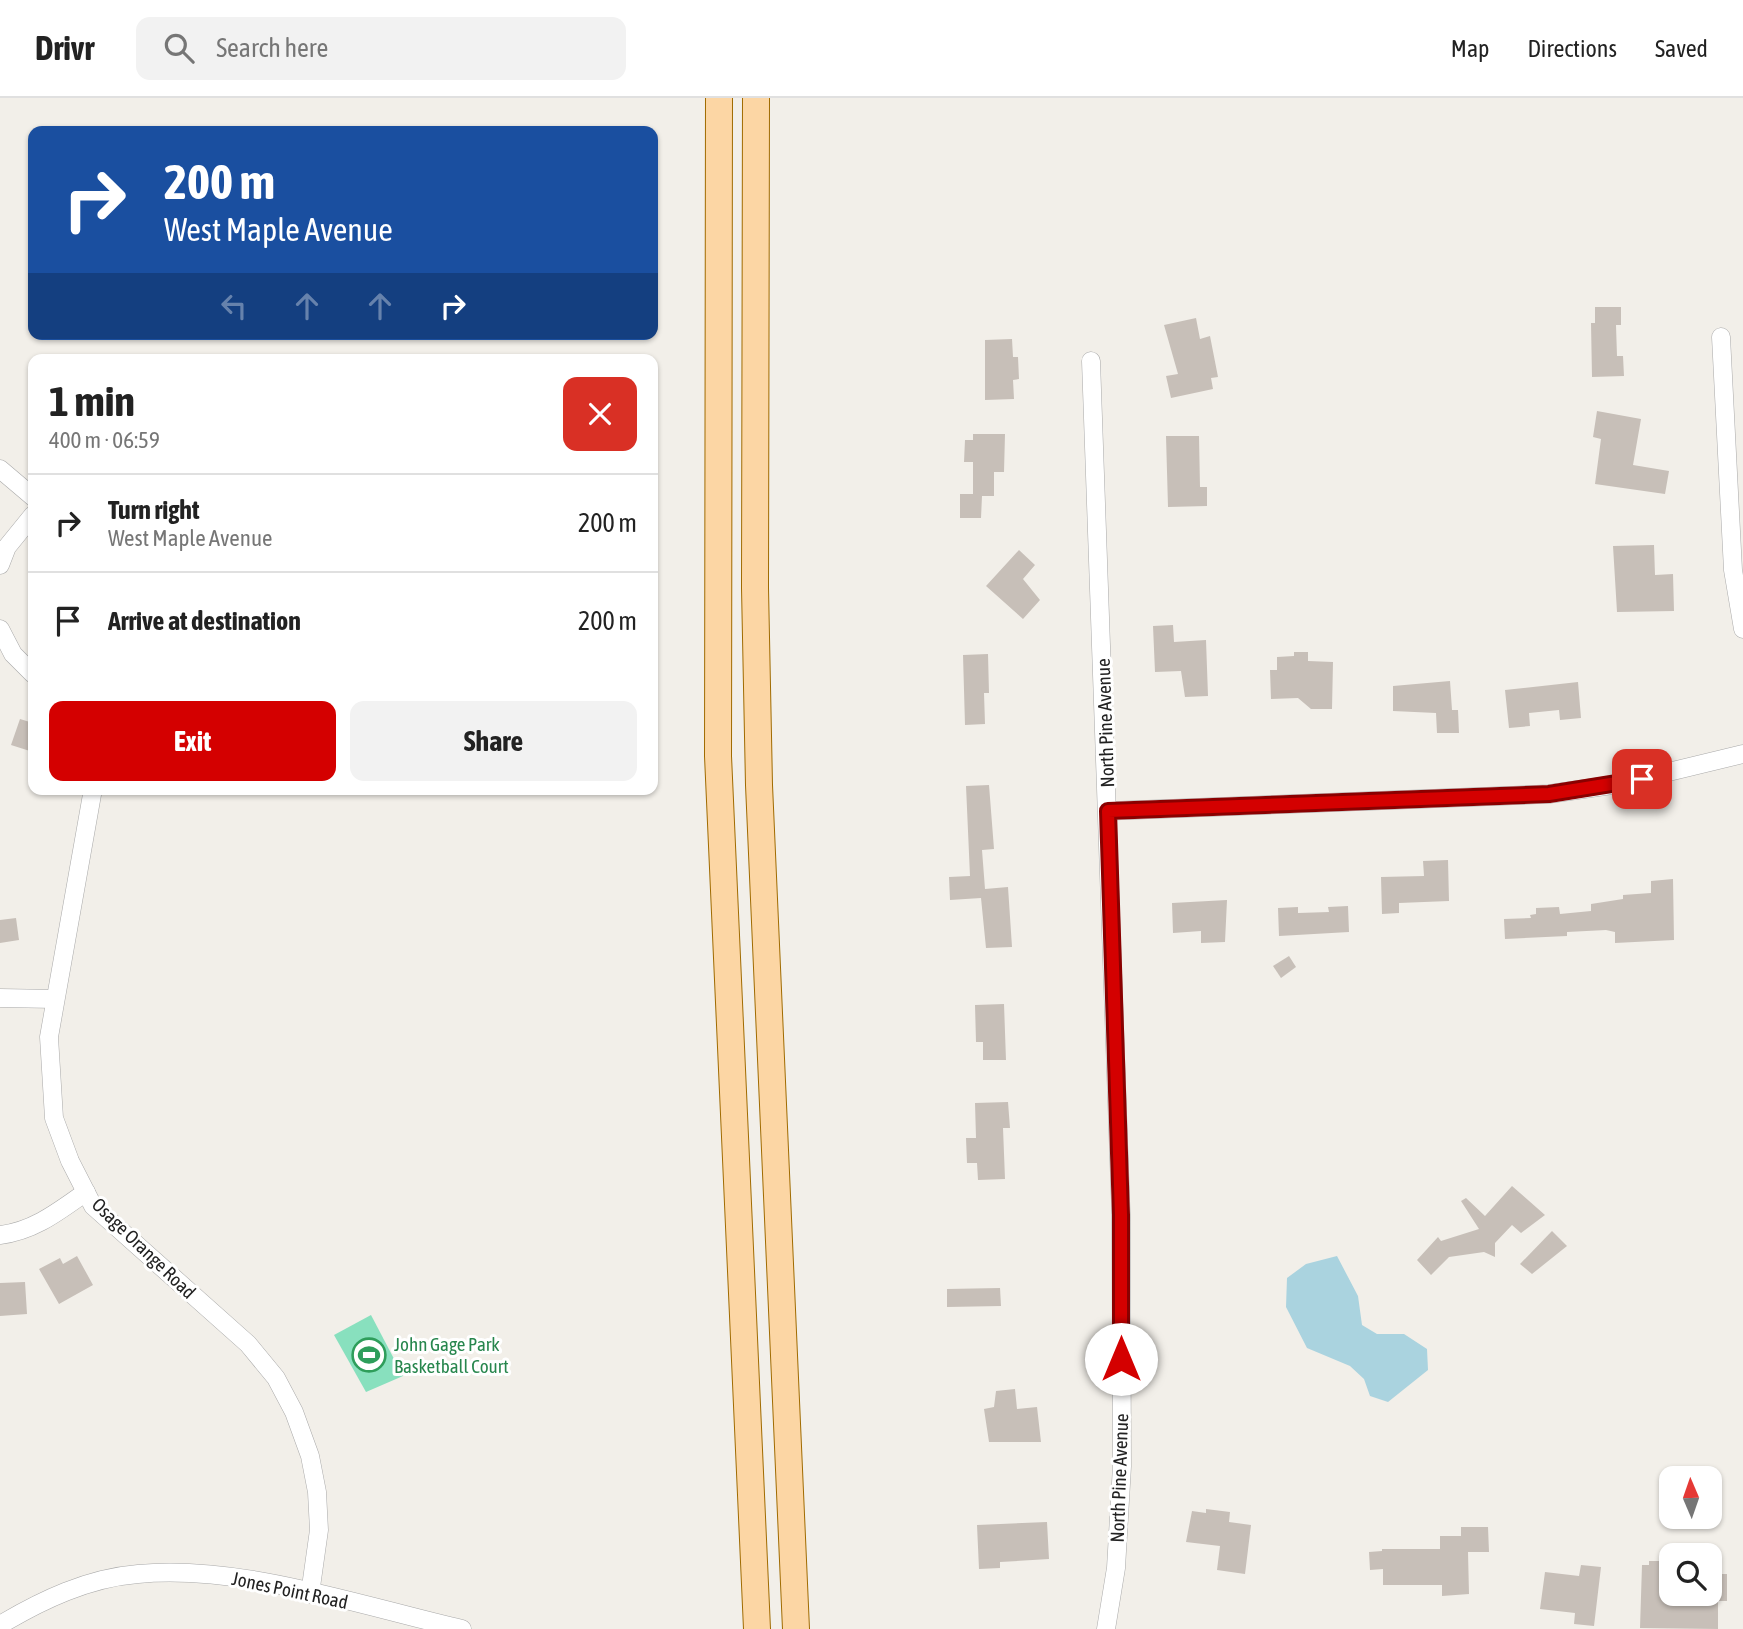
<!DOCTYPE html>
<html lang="en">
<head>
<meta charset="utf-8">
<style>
  :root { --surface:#fff; --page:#f2f2f2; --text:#222; --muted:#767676; --line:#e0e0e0; --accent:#d40000 }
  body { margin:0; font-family:"Asap Condensed",sans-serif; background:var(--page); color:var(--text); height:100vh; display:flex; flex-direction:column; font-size:26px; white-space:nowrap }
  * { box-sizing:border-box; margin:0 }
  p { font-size:23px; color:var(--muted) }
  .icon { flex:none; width:38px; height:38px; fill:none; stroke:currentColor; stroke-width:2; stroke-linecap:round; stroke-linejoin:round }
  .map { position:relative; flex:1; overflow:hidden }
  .panel { position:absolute; left:28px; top:256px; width:630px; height:441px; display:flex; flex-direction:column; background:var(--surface); border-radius:14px; box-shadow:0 2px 5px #0004 }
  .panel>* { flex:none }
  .banner { position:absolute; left:28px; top:28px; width:630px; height:214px; border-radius:14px; box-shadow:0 2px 5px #0004; background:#1a4fa0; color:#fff; overflow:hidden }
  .needle { width:46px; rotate:358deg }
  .fabs { position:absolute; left:1659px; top:1368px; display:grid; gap:14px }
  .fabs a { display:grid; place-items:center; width:63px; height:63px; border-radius:14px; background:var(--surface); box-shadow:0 2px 5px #0004; font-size:35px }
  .pin { position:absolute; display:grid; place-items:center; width:60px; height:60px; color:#fff; margin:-30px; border-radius:14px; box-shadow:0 4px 10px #0006 }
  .me { position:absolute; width:77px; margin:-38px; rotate:0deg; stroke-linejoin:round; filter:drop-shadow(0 0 5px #0008) }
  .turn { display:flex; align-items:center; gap:24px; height:147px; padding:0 21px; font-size:32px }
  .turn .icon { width:91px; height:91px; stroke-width:2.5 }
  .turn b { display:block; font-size:49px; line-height:60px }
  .lanes { display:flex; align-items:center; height:66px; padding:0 21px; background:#0003; justify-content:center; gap:35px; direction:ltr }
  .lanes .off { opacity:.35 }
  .round { display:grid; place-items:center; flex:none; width:74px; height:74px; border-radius:14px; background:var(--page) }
  .head { display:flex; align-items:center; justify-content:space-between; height:119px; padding:0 21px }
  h1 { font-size:42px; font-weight:700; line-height:52px }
  .primary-button { display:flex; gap:14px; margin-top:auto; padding:14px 21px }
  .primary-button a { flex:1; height:80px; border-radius:14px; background:var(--accent); color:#fff; font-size:28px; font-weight:700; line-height:80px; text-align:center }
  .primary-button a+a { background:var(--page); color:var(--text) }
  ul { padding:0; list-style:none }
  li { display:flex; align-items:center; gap:21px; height:98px; padding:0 21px; border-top:2px solid var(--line) }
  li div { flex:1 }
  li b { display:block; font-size:26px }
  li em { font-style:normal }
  header { display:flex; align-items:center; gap:42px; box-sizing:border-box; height:98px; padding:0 35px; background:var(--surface); border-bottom:2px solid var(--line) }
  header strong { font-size:33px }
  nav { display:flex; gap:38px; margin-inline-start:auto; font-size:24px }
  .search { width:490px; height:63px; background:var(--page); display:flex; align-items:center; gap:18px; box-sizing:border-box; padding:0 24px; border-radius:14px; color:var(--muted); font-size:26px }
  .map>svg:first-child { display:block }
  .pitch { fill:#88e0be }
  .water { fill:#aad3df }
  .building { fill:#c7bfb8 }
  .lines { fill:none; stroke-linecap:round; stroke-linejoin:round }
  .minor-casing { stroke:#a9a9a9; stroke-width:19 }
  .primary-casing { stroke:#a06b00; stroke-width:28 }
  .minor { stroke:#fff; stroke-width:18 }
  .primary { stroke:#fcd6a4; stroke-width:26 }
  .route-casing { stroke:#8a0000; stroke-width:18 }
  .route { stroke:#d40000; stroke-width:12 }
  .labels { text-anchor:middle; stroke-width:6; stroke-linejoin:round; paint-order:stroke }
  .street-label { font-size:19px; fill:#222; stroke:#fff }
  .leisure-label { font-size:19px; fill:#27864d; stroke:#fff; text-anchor:start }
</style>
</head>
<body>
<header>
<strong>Drivr</strong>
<div class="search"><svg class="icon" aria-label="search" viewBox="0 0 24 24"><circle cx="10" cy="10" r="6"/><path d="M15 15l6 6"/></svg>Search here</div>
<nav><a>Map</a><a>Directions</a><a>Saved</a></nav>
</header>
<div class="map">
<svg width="1743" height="1531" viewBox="0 0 1743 1531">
  <rect width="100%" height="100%" fill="#f2efe9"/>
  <path class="pitch" d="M371,1217L403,1278L366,1294L334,1237Z"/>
  <path class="water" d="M1337,1158L1358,1198L1362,1227L1377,1236H1404L1427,1251L1428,1272L1388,1304L1370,1298L1364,1281L1350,1268L1307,1250L1286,1209L1287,1180L1306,1166Z"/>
  <g class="building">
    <path d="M1595,209H1621V227H1616L1617,258H1623L1624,278L1592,279L1591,225H1595Z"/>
    <path d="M1196,220L1200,241L1210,238L1218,279L1211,280L1213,291L1171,300L1166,278L1178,276L1164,227Z"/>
    <path d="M1012,241L1013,259H1018L1019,281L1013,282L1014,301L985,302V242Z"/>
    <path d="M1597,313L1641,321L1633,367L1669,373L1665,396L1595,386L1601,341L1593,339Z"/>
    <path d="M973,336H1005L1004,374H994V398H982L981,420H960V396H973V364H964L965,342H973Z"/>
    <path d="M1166,338H1199L1200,389H1207V408L1168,409Z"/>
    <path d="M1654,447L1655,477L1673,476L1674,513L1617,514L1613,448Z"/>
    <path d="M1019,452L1035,467L1023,481L1040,502L1023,521L986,488Z"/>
    <path d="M1173,527L1174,544L1206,542L1208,598L1185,599L1181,573L1155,574L1153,528Z"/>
    <path d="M1294,554H1308V563L1333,564L1332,611H1311L1298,600L1271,601L1270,572H1277V559L1294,558Z"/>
    <path d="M988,556L989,595H984L985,626L965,627L963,557Z"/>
    <path d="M1450,583L1452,612H1458L1459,635H1437L1436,615L1393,613V588Z"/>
    <path d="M1578,584L1581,620L1560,622L1559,612L1529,615L1530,628L1509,630L1505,592Z"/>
    <path d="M20,621L33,625V654L11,647Z"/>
    <path d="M989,687L994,751L982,752L985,791L1008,789L1012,849L986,850L981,800L950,802L949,779L970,778L966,688Z"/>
    <path d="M1448,762L1449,803L1399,805V815L1382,816L1381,779L1424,778L1423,763Z"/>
    <path d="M1673,781L1674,842L1615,845V834L1606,832L1567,834V838L1505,841L1504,821L1531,820L1530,817L1536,816V810L1559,809L1560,816L1591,813V806L1623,801V797L1651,795V783Z"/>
    <path d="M1227,802L1225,844L1201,845V833L1173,835L1172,805Z"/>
    <path d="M1348,808L1349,834L1279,838L1278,810L1298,809V815L1329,814L1328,809Z"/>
    <path d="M16,820L19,842L0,845V822Z"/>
    <path d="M1289,858L1296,869L1281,880L1273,868Z"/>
    <path d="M1004,906L1006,962H983V944H976L975,907Z"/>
    <path d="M1008,1004L1010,1030H1003L1005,1081L978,1082L977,1065H967L966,1040H976L975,1005Z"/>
    <path d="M1512,1088L1545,1117L1521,1135L1512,1127L1495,1145V1159L1484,1154L1449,1159L1431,1177L1417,1162L1438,1139L1441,1143L1479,1131L1461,1103L1466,1100L1485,1118Z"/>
    <path d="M1552,1133L1567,1148L1532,1176L1520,1166Z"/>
    <path d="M77,1158L93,1187L59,1206L39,1171L60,1160L63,1166Z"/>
    <path d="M25,1184L27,1216L0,1218V1185Z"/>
    <path d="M1000,1190L1001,1208L947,1209V1191Z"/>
    <path d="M1015,1291L1017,1311L1037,1309L1041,1344H989L984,1311L994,1309L996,1293Z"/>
    <path d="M1206,1411L1230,1414L1229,1424L1251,1427L1245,1476L1217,1472L1220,1448L1186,1444L1192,1413L1206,1415Z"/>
    <path d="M1047,1424L1049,1461L1000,1464V1470L979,1471L977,1427Z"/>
    <path d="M1461,1429H1488L1489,1454H1468L1469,1496L1442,1498V1487H1383V1471L1370,1472L1369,1454L1382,1453V1451H1440V1438H1461Z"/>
    <path d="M1649,1463H1671V1496H1710V1476H1727V1503H1718V1531L1640,1530L1642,1467H1649Z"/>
    <path d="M1581,1467L1601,1469L1594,1528L1574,1526L1575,1515L1540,1511L1545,1474L1579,1478Z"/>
  </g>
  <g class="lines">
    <defs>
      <g id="minor">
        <path d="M1721,239L1733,472L1743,531"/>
        <path d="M1091,263L1121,1117L1122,1368L1116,1470L1106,1531"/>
        <path d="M0,371L33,399"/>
        <path d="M0,467L7,449L33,417"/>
        <path d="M0,531L13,556L33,576"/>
        <path d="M93,691L49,939L54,1020L70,1063L93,1108L248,1246L276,1280L294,1314L310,1358L317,1394L319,1432L310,1496"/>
        <path d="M1108,713L1549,696L1619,686L1743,656"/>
        <path d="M0,900L55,901"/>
        <path d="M0,1137C34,1133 59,1113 86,1094"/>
        <path d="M0,1527C42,1502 88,1480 138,1476C240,1466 362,1508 462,1531"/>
      </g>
      <g id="primary">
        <path d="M719,0L718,658L757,1531"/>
        <path d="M756,0L755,490L759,687L796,1531"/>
      </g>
    </defs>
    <use href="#minor" class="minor-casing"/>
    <use href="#primary" class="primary-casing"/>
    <use href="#minor" class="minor"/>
    <use href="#primary" class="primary"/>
  </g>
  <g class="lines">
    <defs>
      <path id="route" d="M1121,1261V1117L1108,713L1549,696L1642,681"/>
    </defs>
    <use href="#route" class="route-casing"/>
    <use href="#route" class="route"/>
  </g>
  <defs>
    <symbol id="stadium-ring" viewBox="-11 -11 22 22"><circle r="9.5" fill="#fff" stroke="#2e9e5b" stroke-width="1.5"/><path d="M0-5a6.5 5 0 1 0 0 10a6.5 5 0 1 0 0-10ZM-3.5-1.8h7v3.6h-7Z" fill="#2e9e5b"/></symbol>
  </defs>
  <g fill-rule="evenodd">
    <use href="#stadium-ring" x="350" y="1238" width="38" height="38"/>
  </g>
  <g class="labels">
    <g class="street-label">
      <text transform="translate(1105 625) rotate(-92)" y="7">North Pine Avenue</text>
      <text transform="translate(144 1150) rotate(44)" y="7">Osage Orange Road</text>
      <text transform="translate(1119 1380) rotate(-88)" y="7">North Pine Avenue</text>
      <text transform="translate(290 1492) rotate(12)" y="7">Jones Point Road</text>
    </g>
    <g class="leisure-label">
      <text x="394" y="1253">John Gage Park<tspan x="394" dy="22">Basketball Court</tspan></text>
    </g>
  </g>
</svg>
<div class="fabs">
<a><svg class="needle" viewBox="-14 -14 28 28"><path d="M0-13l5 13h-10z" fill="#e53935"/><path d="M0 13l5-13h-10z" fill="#767676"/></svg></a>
<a><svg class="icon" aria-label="search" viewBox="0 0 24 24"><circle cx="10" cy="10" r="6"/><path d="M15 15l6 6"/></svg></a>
</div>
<div class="pin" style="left:1642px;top:681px;background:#d93025"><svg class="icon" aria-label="arrive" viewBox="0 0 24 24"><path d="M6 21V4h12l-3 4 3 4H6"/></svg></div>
<svg class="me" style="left:1121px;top:1261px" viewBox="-20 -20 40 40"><circle r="19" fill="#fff"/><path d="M0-13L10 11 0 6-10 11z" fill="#d40000"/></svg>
<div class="banner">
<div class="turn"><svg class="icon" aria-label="right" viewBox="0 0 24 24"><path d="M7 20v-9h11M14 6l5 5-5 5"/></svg><div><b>200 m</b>West Maple Avenue</div></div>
<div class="lanes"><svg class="icon off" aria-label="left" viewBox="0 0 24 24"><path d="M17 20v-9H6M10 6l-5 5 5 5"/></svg><svg class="icon off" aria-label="ahead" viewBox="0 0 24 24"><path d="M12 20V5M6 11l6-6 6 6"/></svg><svg class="icon off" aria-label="ahead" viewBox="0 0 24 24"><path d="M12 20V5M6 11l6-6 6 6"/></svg><svg class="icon" aria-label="right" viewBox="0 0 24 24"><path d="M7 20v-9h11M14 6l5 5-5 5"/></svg></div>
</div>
<section class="panel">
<div class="head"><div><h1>1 min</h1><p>400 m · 06:59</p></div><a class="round" style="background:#d93025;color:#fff"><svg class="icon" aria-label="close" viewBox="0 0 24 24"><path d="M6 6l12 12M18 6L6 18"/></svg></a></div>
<ul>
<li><svg class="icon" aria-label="right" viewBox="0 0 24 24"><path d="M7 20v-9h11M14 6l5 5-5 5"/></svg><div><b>Turn right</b><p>West Maple Avenue</p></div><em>200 m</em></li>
<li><svg class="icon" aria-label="arrive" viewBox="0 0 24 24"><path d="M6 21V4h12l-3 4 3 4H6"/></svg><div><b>Arrive at destination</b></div><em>200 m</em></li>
</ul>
<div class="primary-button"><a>Exit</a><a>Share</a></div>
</section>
</div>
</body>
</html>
